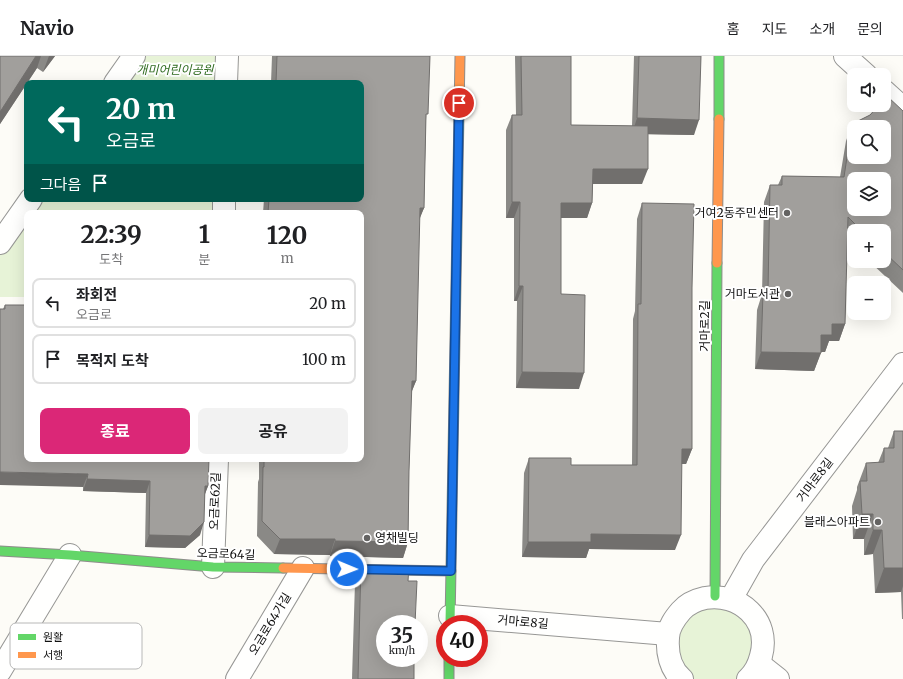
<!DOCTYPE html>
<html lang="ko">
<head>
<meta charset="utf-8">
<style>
  :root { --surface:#fff; --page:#f2f2f2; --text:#202124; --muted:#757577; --line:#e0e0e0; --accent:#db2777 }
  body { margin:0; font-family:Merriweather,"Noto Sans KR",serif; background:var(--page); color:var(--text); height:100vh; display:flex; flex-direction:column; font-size:15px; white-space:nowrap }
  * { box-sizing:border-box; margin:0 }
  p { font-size:13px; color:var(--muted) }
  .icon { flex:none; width:22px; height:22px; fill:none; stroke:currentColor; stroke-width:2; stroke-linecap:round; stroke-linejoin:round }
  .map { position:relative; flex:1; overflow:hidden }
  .sheet { position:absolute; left:24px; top:154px; width:340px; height:252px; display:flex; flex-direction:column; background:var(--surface); border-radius:8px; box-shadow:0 4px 16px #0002 }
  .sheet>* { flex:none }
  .banner { position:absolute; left:24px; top:24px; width:340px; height:122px; border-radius:8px; box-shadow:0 4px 16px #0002; background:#00695c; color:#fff; overflow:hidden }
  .controls { position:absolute; left:847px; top:12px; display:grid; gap:8px }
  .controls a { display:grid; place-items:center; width:44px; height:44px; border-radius:8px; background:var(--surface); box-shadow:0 4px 16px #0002; font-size:20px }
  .speed { position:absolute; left:376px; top:559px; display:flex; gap:8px; font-size:20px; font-weight:700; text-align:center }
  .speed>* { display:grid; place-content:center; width:52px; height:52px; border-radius:50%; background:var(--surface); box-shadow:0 4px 16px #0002; line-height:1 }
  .speed small { font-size:10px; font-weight:400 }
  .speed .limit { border:6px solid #d22; background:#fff; color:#111 }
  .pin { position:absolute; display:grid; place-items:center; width:34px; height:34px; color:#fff; margin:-17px; border:2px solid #fff; border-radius:50%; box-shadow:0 1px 4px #0007 }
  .me { position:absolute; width:44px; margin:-22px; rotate:91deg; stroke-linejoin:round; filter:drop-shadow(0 0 3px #0008) }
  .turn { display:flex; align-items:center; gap:14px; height:84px; padding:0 16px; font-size:18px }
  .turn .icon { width:52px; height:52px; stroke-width:2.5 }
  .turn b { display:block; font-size:28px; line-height:34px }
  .then { display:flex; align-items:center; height:38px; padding:0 16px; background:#0003; gap:8px; font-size:15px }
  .eta { display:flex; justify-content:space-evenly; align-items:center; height:68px; text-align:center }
  .eta b { font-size:24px; font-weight:700; line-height:28px }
  .action { display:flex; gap:8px; margin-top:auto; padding:8px 16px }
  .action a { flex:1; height:46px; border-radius:8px; background:var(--accent); color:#fff; font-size:16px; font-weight:700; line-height:46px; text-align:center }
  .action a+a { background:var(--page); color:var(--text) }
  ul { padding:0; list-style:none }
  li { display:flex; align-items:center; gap:12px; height:50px; margin:0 8px 6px; padding:0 8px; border:2px solid var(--line); border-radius:8px }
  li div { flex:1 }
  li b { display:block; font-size:15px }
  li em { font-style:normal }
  header { display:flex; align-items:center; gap:24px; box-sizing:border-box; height:56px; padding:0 20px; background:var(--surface); border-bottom:1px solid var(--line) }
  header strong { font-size:19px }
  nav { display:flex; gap:22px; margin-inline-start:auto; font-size:14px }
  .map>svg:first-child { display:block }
  .green { fill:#e7f3d7 }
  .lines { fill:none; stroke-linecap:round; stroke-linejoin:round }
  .street-casing { stroke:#979795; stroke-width:24 }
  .fast-casing { stroke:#8e8d8b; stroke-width:11 }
  .slow-casing { stroke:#8e8d8b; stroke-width:11 }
  .street { stroke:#fffffe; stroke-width:22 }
  .fast { stroke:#63d668; stroke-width:9 }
  .slow { stroke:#ff974d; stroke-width:9 }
  .wall { fill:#8a8986 }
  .shaded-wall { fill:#716f6d }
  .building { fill:#a19f9c; stroke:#716f6d; fill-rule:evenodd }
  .route-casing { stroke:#114b97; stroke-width:10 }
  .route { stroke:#1a73e8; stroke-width:7 }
  .poi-dot { fill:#646362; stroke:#fff; stroke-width:1.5 }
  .labels { text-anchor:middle; stroke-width:4; stroke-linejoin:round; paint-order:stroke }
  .park-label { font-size:12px; font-style:italic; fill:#2f6b1f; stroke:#fff }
  .poi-label { font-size:12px; fill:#111; stroke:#fff; text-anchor:end }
  .street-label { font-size:12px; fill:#111; stroke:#fff }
  .key { fill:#fff; stroke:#b8b8b8; stroke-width:1 }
  .key-label { font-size:11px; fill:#111 }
</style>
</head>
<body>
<header>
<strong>Navio</strong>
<nav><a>홈</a><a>지도</a><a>소개</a><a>문의</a></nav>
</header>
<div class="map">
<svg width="903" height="623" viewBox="0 0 903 623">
  <rect width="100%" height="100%" fill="#fdfcf7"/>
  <g class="green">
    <path d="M134,0H227L226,27H115Z"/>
    <path d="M31,143H224V157H27V241H0V187Z"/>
    <path d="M706,547L745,559L756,585L741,620L737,623H692L682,613L674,589L682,562Z"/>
  </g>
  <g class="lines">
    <defs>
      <g id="street">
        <path d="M845,0L866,19"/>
        <path d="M115,27L134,0"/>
        <path d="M226,27L227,0"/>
        <path d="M884,35L903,52"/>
        <path d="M224,157V143"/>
        <path d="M0,187L31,143"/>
        <path d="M213,511L217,403"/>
        <path d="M731,543L753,504L903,308"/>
        <path d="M450,560L668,578"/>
        <path d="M759,608L778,623"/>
        <path d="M0,615L70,499"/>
        <path d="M237,623L303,512"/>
        <path d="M682,623C670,613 667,596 668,582C668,571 675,562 681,555C687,548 696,544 705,542C739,536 771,564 761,600C759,608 755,617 748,623"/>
      </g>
      <g id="fast">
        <path d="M719,63V0"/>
        <path d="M0,495L70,499L213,511L283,512"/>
        <path d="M715,540L717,207"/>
        <path d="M450,568L459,57"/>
        <path d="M449,602V623"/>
      </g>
      <g id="slow">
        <path d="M459,57L460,0"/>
        <path d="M717,207L719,63"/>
        <path d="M283,512L451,515"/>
      </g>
    </defs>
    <use href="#street" class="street-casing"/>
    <use href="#fast" class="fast-casing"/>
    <use href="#slow" class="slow-casing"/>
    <use href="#street" class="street"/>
    <use href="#fast" class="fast"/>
    <use href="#slow" class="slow"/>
  </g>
  <g class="wall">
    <path d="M0,0H55L43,16L37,12L0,68Z"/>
    <path d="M272,0H430L426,64L424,152L419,163L416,325L411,337L409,415L408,486L403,502L330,500V499L274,498L257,480L258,426L259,423V403H361V157H263L264,143H361V27H271Z"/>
    <path d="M515,0H571V69L632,70L634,0H701L694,79L648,78L642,128H593L592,147L587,162H561V238L579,333L516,332L517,245H514V162H506V74L512,59H516Z"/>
    <path d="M903,55V237L869,205H884V175H854V190L847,184L845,268L839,285H829L825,296H821L814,315L755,313L757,254L762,238L764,146L770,129H778L782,120L840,121L846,85L852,68Z"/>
    <path d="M642,147L692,232V393L686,408H681L675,494L589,493L586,502L522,501L524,417L529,402L571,409H632L633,263L635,255L637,163Z"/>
    <path d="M5,249L208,430L205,438L200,479L185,492L145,491L146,437L83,435V431L3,253Z"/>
    <path d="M894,375H903V563H902L901,536L875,537L873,498L864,499V483H853L852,450L857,434V431L866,407H878L884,392H888Z"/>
    <path d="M361,509L408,525L414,623H352L355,526Z"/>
  </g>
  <g class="shaded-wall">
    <path d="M36,0H41L37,12L0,68V56Z"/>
    <path d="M49,0H55L43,16Z"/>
    <path d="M637,62L699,64L694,79L632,78Z"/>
    <path d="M593,113H648L642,128H587Z"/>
    <path d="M512,146H520L514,162H506Z"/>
    <path d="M561,147H592L587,162H556Z"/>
    <path d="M420,152H424L418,167Z"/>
    <path d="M519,230H523L517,245H514Z"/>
    <path d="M832,268H845L839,285H829L825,296H815L821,279Z"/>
    <path d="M761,296L821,297L814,315L755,313Z"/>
    <path d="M522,316L584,317L579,333L516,332Z"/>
    <path d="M412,325H416L410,340Z"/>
    <path d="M682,393H692L686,408H676Z"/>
    <path d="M0,416L88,418L83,431L0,429Z"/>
    <path d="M87,423L150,425L146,437L83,435Z"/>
    <path d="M205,430H208L203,443Z"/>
    <path d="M862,458H873L864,483H853Z"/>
    <path d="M204,466L200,479L185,492L145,491L149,479Z"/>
    <path d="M873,474H882L873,498L864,499Z"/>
    <path d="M591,478L681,479L675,494L589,493L586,502L522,501L528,486Z"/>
    <path d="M280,483H335L330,499L274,498Z"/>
    <path d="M335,485L408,486L403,502L330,500Z"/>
    <path d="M884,512H903V530L901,536L875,537Z"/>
  </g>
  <g class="building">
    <path d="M0,0H36L0,56Z"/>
    <path d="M277,0H430L428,58H426L424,152H420L416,325H412L409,415L408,486L335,485V483H280L262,465L263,411H264V403H361V157H268L269,143H361V27H276Z"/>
    <path d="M521,0H571V69L648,70V113H593L592,147H561V238L585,239L584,317L522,316L523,230H519L520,146H512V59H522Z"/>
    <path d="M639,0H701L699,64L637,62Z"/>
    <path d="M887,40L903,55V214L884,196V175H862L848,161L845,268H832V279H821V297L761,296L763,237L768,235L770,129H782V120L844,121L852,68L870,59L879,49H884V43ZM854,71H884V101H854ZM854,123H884V153H854Z"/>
    <path d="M642,147L694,148L692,232V393H682L681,479L591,478V486H528L529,402H571V409H637L638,248H641Z"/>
    <path d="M5,249H27V403H209L208,430H205L204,466L190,480L149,479L150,425L87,423L88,418L0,416V253H5Z"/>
    <path d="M894,375H903V512H884L882,474H873V458H862L860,425H867L866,407L884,406V392H894Z"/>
    <path d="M361,509L409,510L408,525H417L415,568H385V602H414V623H358Z"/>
  </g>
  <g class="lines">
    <defs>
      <path id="route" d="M347,513L451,515L459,47"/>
    </defs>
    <use href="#route" class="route-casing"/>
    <use href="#route" class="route"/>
  </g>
  <g class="poi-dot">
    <circle cx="787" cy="157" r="4"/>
    <circle cx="788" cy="238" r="4"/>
    <circle cx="878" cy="466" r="4"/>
    <circle cx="367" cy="482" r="4"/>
  </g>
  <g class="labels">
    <g class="park-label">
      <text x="175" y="18">개미어린이공원</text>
    </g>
    <g class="poi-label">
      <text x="779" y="161">거여2동주민센터</text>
      <text x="780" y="242">거마도서관</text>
      <text x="870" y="470">블래스아파트</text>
      <text x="375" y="486" text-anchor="start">영채빌딩</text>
    </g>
    <g class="street-label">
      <text transform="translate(705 270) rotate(-90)" y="4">거마로2길</text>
      <text transform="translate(815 424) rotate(-53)" y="4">거마로8길</text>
      <text transform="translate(215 445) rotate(-88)" y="4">오금로62길</text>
      <text transform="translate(226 498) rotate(2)" y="4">오금로64길</text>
      <text transform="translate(523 566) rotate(5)" y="4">거마로8길</text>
      <text transform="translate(270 568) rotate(-59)" y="4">오금로64가길</text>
    </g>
  </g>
  <rect x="10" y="567" width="132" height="46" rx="6" class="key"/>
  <rect x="18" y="578" width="18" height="6" fill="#63d668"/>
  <rect x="18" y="596" width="18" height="6" fill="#ff974d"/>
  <g class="key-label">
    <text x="43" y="585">원활</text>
    <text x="43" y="603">서행</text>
  </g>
</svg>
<div class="controls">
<a><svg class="icon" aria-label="sound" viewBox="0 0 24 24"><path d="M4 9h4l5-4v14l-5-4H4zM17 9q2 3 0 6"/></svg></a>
<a><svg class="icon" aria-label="search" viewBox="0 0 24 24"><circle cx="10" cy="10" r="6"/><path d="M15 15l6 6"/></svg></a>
<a><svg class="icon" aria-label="layers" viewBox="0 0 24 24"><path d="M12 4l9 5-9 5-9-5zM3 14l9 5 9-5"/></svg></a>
<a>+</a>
<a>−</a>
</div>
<div class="speed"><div>35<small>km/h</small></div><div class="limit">40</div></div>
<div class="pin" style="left:459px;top:47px;background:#d93025"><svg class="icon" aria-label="arrive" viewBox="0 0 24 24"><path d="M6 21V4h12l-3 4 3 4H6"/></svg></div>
<svg class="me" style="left:347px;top:513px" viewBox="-20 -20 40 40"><circle r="17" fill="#1a73e8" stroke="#fff" stroke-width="3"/><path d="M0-11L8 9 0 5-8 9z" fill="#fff"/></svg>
<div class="banner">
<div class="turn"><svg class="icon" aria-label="left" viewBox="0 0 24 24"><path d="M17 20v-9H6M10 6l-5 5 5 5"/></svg><div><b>20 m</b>오금로</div></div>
<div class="then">그다음<svg class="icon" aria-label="arrive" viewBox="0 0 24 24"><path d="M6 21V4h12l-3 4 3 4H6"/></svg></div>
</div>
<section class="sheet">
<div class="eta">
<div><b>22:39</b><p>도착</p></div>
<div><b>1</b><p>분</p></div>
<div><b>120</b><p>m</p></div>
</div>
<ul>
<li><svg class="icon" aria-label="left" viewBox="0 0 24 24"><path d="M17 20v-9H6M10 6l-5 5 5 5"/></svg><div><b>좌회전</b><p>오금로</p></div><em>20 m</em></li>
<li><svg class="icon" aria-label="arrive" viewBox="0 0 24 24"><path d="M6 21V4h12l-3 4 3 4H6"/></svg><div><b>목적지 도착</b></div><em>100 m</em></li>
</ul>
<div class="action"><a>종료</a><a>공유</a></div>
</section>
</div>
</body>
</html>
